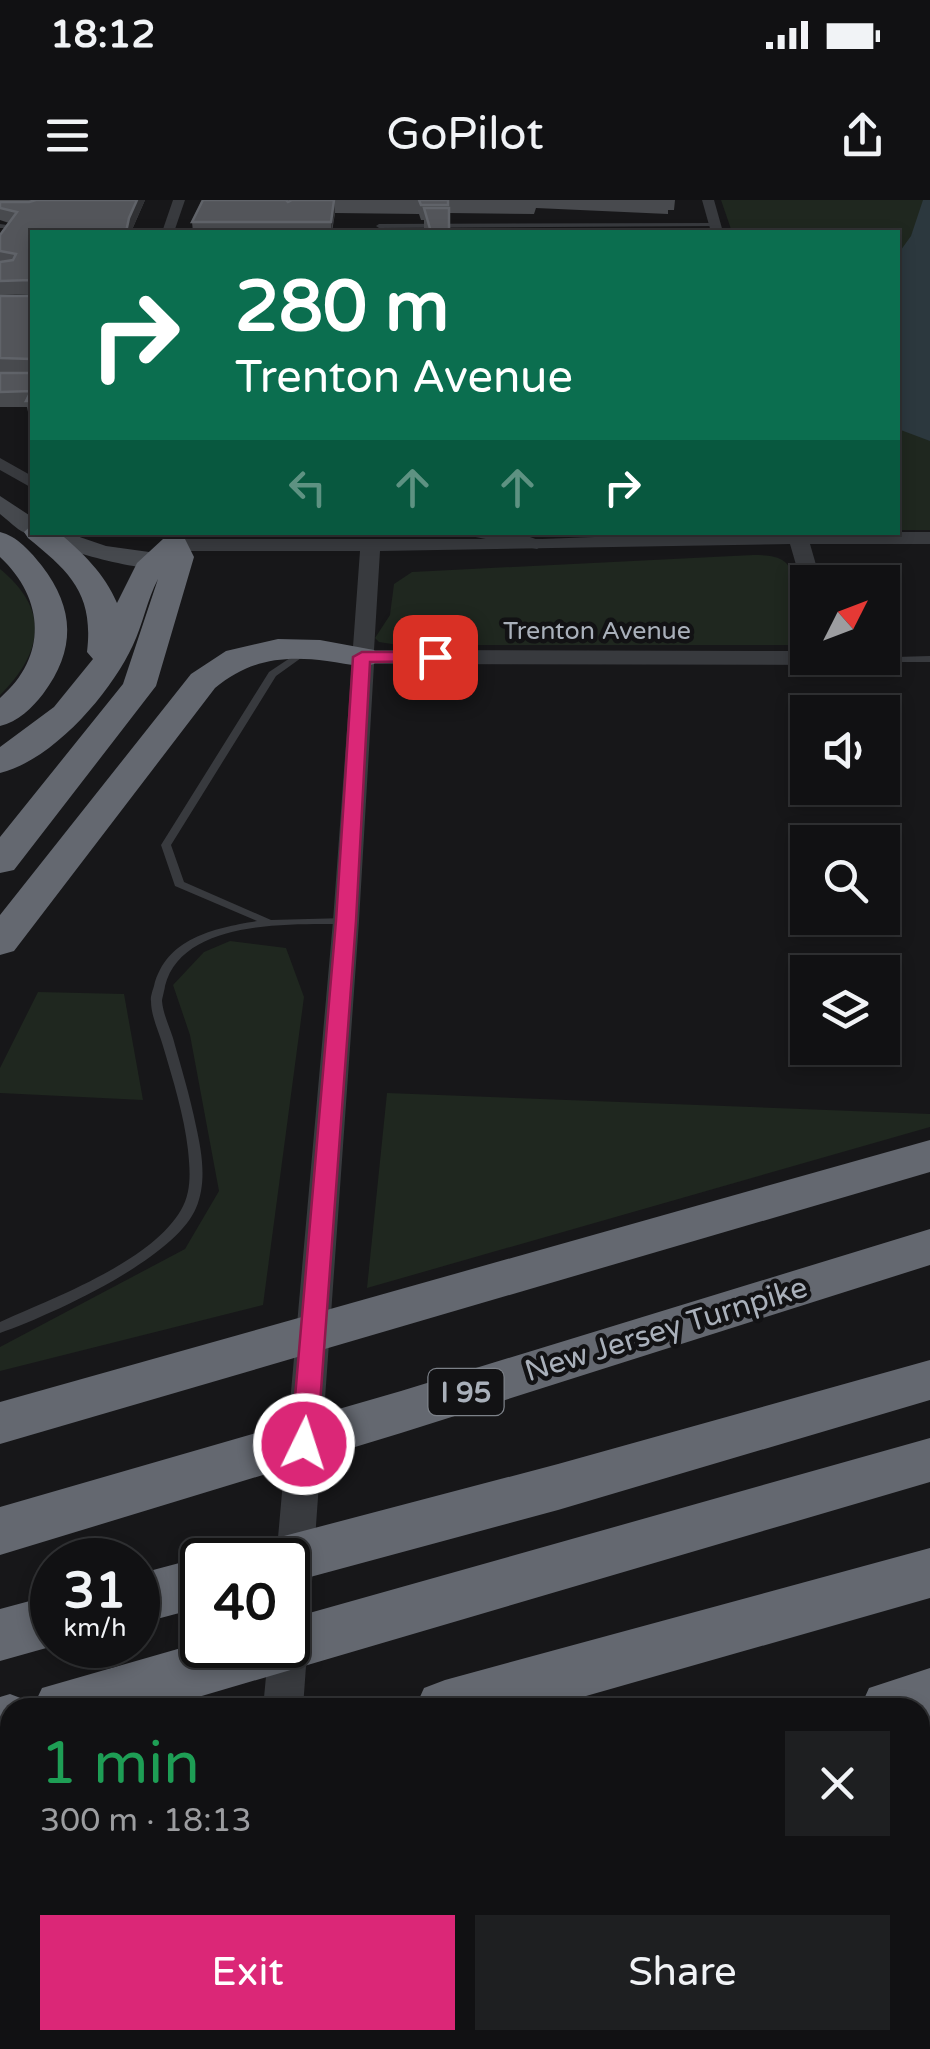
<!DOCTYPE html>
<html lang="en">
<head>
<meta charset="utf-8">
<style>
  :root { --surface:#111113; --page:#1e1f21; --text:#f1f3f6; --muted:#9c9da0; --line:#303133; --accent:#db2777 }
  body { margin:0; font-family:"Varela Round",sans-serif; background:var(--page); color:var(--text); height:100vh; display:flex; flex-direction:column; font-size:38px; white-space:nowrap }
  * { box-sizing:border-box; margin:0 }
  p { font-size:32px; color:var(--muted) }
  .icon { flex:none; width:55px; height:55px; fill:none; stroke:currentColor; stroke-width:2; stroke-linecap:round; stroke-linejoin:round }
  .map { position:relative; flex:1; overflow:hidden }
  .drawer { position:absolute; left:0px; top:1498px; width:930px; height:352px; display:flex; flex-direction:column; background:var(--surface); border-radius:30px 30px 0 0; box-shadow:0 5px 15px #0003,0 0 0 2px var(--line) }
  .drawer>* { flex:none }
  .hud { position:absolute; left:30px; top:30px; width:870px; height:305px; border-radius:0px; box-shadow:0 5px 15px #0003,0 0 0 2px var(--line); background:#0b6e4f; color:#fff; overflow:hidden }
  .needle { width:65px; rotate:48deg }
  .tools { position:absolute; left:790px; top:365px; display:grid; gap:20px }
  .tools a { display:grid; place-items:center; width:110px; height:110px; border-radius:0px; background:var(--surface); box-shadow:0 5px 15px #0003,0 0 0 2px var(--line); font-size:50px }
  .speed { position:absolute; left:30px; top:1338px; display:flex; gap:20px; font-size:50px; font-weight:700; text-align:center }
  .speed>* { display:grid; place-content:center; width:130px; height:130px; border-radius:50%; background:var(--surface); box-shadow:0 5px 15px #0003,0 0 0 2px var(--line); line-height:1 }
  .speed small { font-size:25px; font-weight:400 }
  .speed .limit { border:5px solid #111; border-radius:15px; background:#fff; color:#111 }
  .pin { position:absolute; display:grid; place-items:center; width:85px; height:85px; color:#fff; margin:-42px; border-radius:20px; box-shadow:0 5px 15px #0006 }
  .me { position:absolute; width:110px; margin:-55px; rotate:4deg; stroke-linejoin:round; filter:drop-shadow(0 0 8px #0008) }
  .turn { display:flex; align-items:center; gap:35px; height:210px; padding:0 40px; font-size:45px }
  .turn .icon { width:130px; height:130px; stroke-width:2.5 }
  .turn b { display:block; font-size:70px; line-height:85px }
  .lanes { display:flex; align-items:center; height:95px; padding:0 40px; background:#0003; justify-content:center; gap:50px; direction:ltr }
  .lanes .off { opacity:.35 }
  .round { display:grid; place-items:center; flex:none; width:105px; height:105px; border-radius:0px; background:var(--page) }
  .summary { display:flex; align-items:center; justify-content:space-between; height:170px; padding:0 40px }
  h1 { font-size:60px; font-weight:600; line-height:75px; color:#1e9e55 }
  .primary-button { display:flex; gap:20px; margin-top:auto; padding:20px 40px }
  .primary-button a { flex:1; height:115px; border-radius:0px; background:var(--accent); color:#fff; font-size:40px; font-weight:600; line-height:115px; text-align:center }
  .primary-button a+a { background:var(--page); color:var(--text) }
  .status { display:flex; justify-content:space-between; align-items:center; height:70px; padding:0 50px; background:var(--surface); direction:ltr }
  .status svg { height:28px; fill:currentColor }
  header { display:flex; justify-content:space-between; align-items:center; height:130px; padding:0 40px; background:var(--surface); font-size:45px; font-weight:600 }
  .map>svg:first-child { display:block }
  .green { fill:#1f271f }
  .water { fill:#2c383e }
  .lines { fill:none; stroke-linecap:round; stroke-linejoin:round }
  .service { fill:#383a3e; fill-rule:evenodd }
  .minor { fill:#383a3e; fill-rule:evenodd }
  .tertiary { fill:#383a3e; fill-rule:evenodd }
  .secondary { fill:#46494e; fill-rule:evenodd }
  .motorway { fill:#646870; fill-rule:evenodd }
  .rail { stroke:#4b4e53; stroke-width:10; stroke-dasharray:18 14; stroke-linecap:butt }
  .wall { fill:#484a4e }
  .shaded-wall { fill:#303134 }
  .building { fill:#53555a; stroke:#606369; stroke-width:2.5 }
  .route { fill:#db2777; stroke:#8e194d; stroke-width:2.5 }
  .labels { text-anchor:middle; stroke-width:9; stroke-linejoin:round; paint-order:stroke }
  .far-street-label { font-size:25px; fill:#a9b0ba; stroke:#121214 }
  .shield { fill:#121214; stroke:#7c8188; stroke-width:2.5 }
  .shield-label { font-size:28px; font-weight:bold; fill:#a9b0ba }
  .street-label { font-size:30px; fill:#a9b0ba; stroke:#121214 }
</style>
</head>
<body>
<div class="status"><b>18:12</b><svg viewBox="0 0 49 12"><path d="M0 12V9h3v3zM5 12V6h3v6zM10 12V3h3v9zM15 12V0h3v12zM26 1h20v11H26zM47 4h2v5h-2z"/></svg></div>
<header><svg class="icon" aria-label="menu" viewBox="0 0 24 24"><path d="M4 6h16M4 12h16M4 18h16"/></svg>GoPilot<svg class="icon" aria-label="share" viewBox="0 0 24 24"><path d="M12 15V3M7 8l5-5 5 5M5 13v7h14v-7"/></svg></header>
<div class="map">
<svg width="930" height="1849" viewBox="0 0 930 1849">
  <rect width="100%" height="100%" fill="#171719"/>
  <g class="green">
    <path d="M721,0H930V330H898V32H732Z"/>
    <path d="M753,355C763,355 777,355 785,362C796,371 808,427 807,442L802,445H398L379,442L375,438L390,415L394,384L412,372Z"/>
    <path d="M0,369C50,410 43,452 0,495Z"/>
    <path d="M230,741L286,748L304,797L263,1105L0,1171V1147L185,1049L219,991L190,835L173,785L204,752Z"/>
    <path d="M38,792L124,794L143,900L0,893V868Z"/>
    <path d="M387,893L930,914V927L367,1088Z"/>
    <path d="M930,1799V1849H760L781,1840H920V1800Z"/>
    <path d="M10,1820V1840H200L172,1849H0V1823Z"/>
  </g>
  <path class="water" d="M923,0H930V241L898,229V54L911,36Z"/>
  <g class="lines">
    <g class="service">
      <path d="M715,23L717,26L379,28L376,26L379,24Z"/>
      <path d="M0,24L15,26L0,47V40L8,28H0Z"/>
      <path d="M305,448L308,449V453L276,476L171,645L184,682L271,720L346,718L352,721L346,724C292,724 182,719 165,786C165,788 162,799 162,801C163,813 169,826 173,838C181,867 190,896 196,926C202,953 207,982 196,1008C175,1059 51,1115 0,1133V1122C53,1098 151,1062 181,1010C192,992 190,970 188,950C184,915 173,880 163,846C159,832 151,816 151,801C150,798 153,789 154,786C166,738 214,728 257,721L175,686L161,645L269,472Z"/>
      <path d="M930,456V462H832L827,459Z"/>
    </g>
    <g class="minor">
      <path d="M173,0H185L174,32H162Z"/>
      <path d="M702,0H714L723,32H711Z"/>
      <path d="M0,258L32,276V288L0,270Z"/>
      <path d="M450,332C478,332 523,328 545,344L537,349Z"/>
    </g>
    <g class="tertiary">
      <path d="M725,332H930V344H810L821,382H808V387L801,382L790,344L380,351L374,450L808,451V458H843L832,465L374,464L359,721L303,1508H263L269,1445H288V1360H276L333,721L360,351H174L164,345L174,339H542Z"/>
      <path d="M234,1840H280L279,1849H233Z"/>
    </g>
    <path class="secondary" d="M0,296L32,317V332H65L106,346L178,356L190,363C170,384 50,347 25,333C16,329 8,320 0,314Z"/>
    <g class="motorway">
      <path d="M32,325V332H58C82,352 105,374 117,403L137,363L163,339H185L194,357L156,486L14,670L0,673V637L123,484L158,379C147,400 143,424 133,445C111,493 53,560 0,573V547L54,507L93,459L87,452C94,394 70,372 28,338L24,332Z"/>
      <path d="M0,332C17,336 31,352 42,366C75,409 76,450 43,494C32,508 18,522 0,526V498C48,457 45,399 0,357Z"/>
      <path d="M278,439L320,440L374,450L379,457L374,464C358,468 343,463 327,461C283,455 249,460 215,488L14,751L0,755V715L191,474L226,451Z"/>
      <path d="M930,940V972L0,1244V1202Z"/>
      <path d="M930,1029V1065L401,1233L0,1355V1307L401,1191Z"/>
      <path d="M930,1160V1200L558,1310L288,1383V1360H256L264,1343L284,1336L558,1264Z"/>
      <path d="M930,1238V1282L161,1508H10V1550L0,1553V1497L10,1494L31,1502L33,1507L42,1488L202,1442V1445H288V1419Z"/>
      <path d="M930,1348V1398L544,1508H415L424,1488L445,1480Z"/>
      <path d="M202,1357L210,1360H202V1407L138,1424V1374Z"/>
      <path d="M52,1395V1445H57L0,1461V1409Z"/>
      <path d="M930,1468V1522L920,1526V1508H860L869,1488Z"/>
      <path d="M10,1597V1659L0,1662V1600Z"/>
      <path d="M10,1740V1806L0,1809V1743Z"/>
    </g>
    <g class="rail">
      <path d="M920,1685L930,1682"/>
      <path d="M920,1750L930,1747"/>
      <path d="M416,1849L444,1840"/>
      <path d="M494,1849L516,1840"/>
      <path d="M657,1849L675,1840"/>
    </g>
  </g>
  <g class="wall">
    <path d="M0,0H145L131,32H32V217H29L27,207H0V96L31,94L0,95V26V34L9,23L0,20V22Z"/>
    <path d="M202,0H286L288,2L292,0H675L674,10H668V14L536,8L534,14L449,13V32H424V20H421L419,14L335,13L332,32H193L192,22Z"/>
  </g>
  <g class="shaded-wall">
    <path d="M137,0H145L131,32H126L129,18Z"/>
    <path d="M334,0L335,13L331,32V22Z"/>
  </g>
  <g class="building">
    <path d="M36,0H137L129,18L126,32H32V89L30,80L0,81V62L13,60L16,54L0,51V35L17,12L0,8V2H29Z"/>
    <path d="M203,0H286L288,2L292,0H334L331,22H192Z"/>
    <path d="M419,0H448V5H421Z"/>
    <path d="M424,8H449V32H431Z"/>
    <path d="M32,93V161V159L0,158V96H30Z"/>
    <path d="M32,170V201H26L31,191L0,192V173H30Z"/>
  </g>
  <path class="route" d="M435,452L443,457L441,461L370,462L356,721L317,1244L314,1252L304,1255L294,1252L291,1244L336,721L353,457L362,452Z"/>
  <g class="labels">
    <g class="far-street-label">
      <text x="597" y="439">Trenton Avenue</text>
    </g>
    <rect class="shield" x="428.5" y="1169" width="75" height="46" rx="8"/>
    <g class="shield-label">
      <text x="466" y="1202">I 95</text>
    </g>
    <g class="street-label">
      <text transform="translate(666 1129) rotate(-17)" y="10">New Jersey Turnpike</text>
    </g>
  </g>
</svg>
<div class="tools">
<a><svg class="needle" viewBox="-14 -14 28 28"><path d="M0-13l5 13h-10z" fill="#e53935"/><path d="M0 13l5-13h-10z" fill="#9c9da0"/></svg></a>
<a><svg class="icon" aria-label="sound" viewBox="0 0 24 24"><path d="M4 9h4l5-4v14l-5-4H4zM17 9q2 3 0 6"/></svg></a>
<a><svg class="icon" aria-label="search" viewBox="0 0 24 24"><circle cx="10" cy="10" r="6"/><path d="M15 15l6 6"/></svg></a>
<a><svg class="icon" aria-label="layers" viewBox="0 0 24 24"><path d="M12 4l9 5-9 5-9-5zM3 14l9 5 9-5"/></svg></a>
</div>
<div class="speed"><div>31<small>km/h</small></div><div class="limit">40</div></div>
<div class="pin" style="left:435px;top:457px;background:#d93025"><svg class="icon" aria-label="arrive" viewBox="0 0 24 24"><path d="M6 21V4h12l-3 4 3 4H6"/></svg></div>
<svg class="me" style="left:304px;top:1244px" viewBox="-20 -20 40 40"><circle r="17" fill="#db2777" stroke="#fff" stroke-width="3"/><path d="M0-11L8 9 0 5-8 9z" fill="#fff"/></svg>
<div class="hud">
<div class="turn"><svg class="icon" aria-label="right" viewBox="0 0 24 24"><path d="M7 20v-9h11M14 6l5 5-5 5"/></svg><div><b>280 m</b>Trenton Avenue</div></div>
<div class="lanes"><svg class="icon off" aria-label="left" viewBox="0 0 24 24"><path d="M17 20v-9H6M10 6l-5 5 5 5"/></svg><svg class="icon off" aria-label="ahead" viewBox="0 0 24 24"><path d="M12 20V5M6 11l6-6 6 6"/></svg><svg class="icon off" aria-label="ahead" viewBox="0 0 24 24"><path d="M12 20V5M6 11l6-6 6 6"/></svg><svg class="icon" aria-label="right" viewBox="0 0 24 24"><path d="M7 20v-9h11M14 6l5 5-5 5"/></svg></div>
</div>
<section class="drawer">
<div class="summary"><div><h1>1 min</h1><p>300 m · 18:13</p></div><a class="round"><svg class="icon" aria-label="close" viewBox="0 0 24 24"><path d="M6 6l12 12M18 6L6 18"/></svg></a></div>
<div class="primary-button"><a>Exit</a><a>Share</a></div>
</section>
</div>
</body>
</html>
